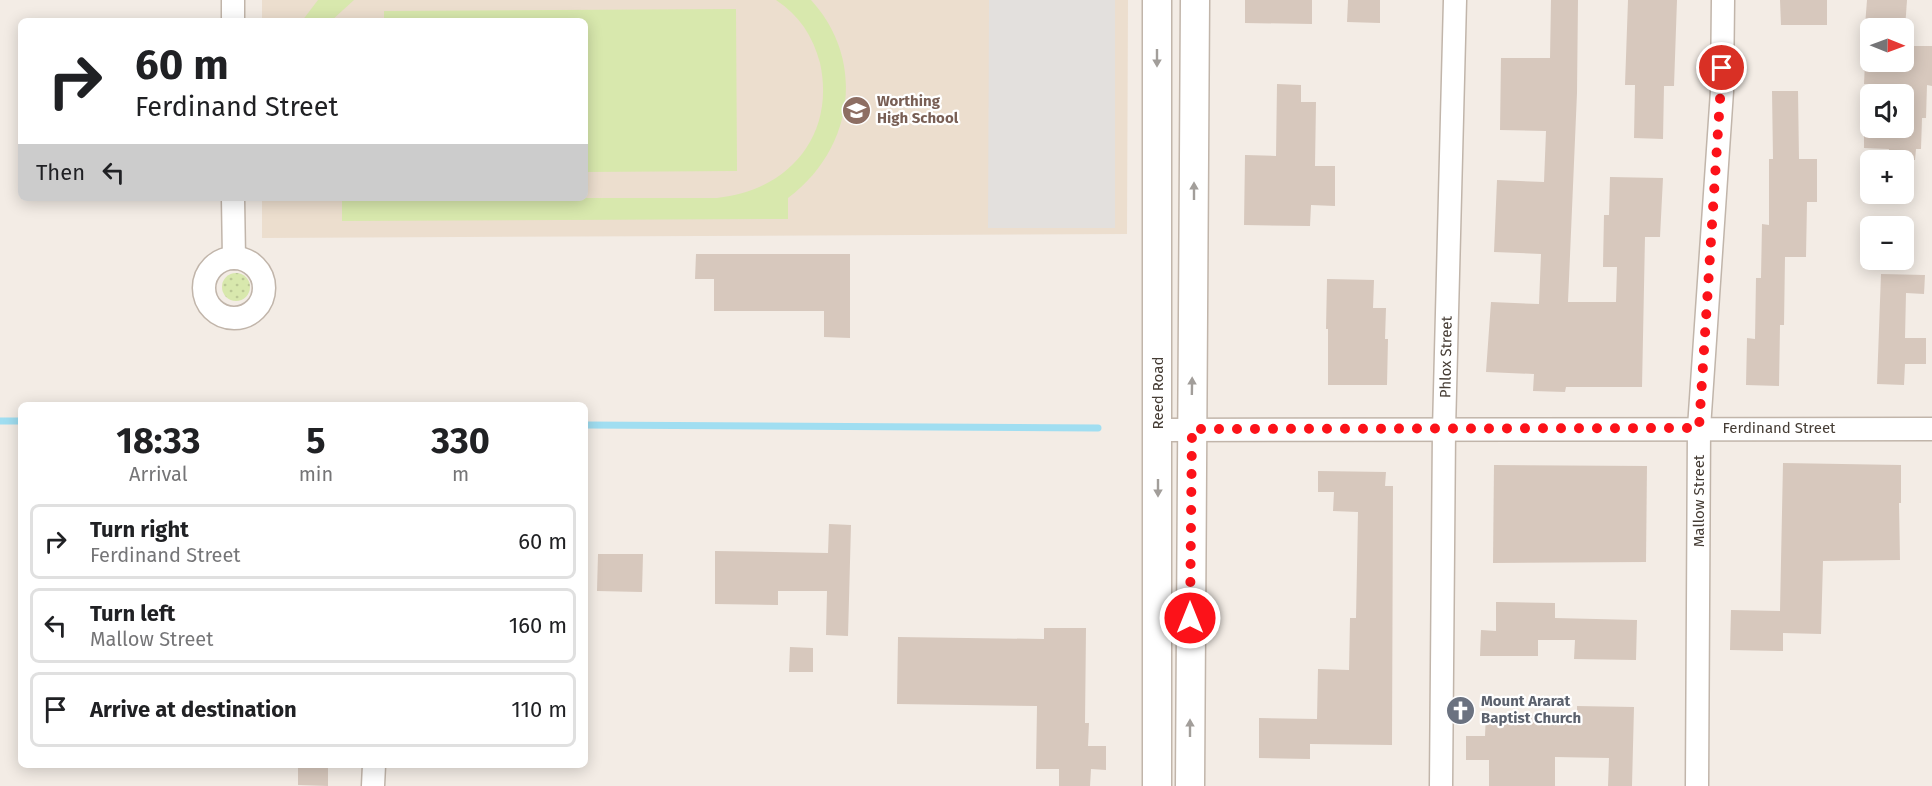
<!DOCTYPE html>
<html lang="en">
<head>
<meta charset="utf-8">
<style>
  :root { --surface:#fff; --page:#f6f6f6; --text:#202124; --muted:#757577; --line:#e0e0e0 }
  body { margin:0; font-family:"Fira Sans",sans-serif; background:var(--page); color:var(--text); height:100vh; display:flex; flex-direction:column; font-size:22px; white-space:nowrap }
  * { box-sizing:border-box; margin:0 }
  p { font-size:20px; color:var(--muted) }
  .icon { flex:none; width:33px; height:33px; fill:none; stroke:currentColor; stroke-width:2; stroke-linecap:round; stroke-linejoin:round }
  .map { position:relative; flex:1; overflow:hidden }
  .panel { position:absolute; left:18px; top:402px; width:570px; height:366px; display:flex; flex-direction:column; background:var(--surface); border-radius:9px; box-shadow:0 3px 15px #0003 }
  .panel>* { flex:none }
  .guide { position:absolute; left:18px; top:18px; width:570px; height:183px; border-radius:9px; box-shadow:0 3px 15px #0003; background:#fff; color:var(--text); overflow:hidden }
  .needle { width:39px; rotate:91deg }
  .fabs { position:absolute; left:1860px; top:18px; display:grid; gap:12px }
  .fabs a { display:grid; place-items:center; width:54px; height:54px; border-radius:9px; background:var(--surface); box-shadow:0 3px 15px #0003; font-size:30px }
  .pin { position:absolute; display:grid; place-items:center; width:51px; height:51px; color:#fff; margin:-26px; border:3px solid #fff; border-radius:50%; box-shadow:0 2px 6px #0007 }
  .me { position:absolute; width:66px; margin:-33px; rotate:0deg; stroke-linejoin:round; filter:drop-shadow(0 0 4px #0008) }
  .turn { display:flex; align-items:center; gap:21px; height:126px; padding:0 18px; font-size:27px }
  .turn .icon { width:78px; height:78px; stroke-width:2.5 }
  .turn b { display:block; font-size:42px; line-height:51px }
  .then { display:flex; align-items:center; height:57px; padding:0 18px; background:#0003; gap:12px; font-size:22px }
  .eta { display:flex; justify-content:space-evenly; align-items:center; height:102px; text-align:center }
  .eta b { font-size:36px; font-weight:700; line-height:42px }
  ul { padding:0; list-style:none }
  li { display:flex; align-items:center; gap:18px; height:75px; margin:0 12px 9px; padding:0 6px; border:3px solid var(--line); border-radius:9px }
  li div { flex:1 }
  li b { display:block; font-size:22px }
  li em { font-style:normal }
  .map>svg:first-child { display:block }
  .education { fill:#ecdece }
  .grass { fill:url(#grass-dots) }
  .pitch { fill:#d8e8ad }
  .parking { fill:#e3e0dd }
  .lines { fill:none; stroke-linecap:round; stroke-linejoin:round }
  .stream { stroke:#a0def1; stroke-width:7 }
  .building { fill:#d7c8bd }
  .minor-casing { stroke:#c1b5aa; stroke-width:25 }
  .tertiary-casing { stroke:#c1b5aa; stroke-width:31 }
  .minor { stroke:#fff; stroke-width:22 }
  .tertiary { stroke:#fff; stroke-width:28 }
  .oneway { fill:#a29e9a }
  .route { stroke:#fc1219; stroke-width:10; stroke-dasharray:0 18 }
  .labels { text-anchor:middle; stroke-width:4.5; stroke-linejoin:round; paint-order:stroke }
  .education-label { font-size:15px; font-weight:bold; fill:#785e54; stroke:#fff; text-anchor:start }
  .street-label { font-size:15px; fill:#453c34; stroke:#fff }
  .worship-label { font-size:15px; font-weight:bold; fill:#5b616d; stroke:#fff; text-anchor:start }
</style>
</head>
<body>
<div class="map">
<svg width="1932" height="786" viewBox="0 0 1932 786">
  <defs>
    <pattern id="grass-dots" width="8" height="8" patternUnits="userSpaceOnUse" patternTransform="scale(1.5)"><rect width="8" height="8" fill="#d8e8ad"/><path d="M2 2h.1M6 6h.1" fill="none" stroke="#bbc895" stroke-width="1.8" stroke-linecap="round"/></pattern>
  </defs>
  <rect width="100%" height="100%" fill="#f3ece5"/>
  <path class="education" d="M262,0H1128L1127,234L262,238V198H585V21H262Z"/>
  <circle class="grass" cx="236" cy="287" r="14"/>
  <g class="pitch">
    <path d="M318,0H354L331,21H302Z"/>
    <path d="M776,0H811C867,61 853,150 788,198V219L342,221V200L340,198H717C788,191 836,136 820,63C813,36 799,15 776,0Z"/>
    <path d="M736,9L737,171L585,172V21H384V11Z"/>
  </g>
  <path class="parking" d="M989,0H1115V228H988Z"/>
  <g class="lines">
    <g class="stream">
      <path d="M0,421H21"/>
      <path d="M585,425L1098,428"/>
    </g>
  </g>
  <g class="building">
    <path d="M1245,0H1312V24L1245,23Z"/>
    <path d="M1348,0H1380V23L1347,22Z"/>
    <path d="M1551,0H1578L1577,93L1568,302H1616L1617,267H1603L1604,215H1609L1610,177L1663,178L1660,237H1645L1642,387H1566L1565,392L1533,391L1534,374L1486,372L1491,302L1539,304L1541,254L1494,252L1497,180L1544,182L1546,131L1500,130L1501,58H1550Z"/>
    <path d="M1628,0H1677L1674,86H1664L1663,139L1634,138L1635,85H1625Z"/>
    <path d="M1780,0H1827V25H1781Z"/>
    <path d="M1867,0H1907L1905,29L1865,26Z"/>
    <path d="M1904,46H1932V86L1927,85L1926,118H1922L1921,149H1916L1915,160H1888L1889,149L1864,148V128H1904V94H1870V84H1864L1865,62H1904Z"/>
    <path d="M1277,84L1301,85V102H1316L1315,166H1335V206L1311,205L1310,226L1244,225L1245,155L1276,156Z"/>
    <path d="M1772,91H1798L1799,159H1817V202H1807L1806,257H1785L1784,325H1780L1779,386L1746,385L1747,338L1755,339L1756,278H1761L1762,224L1769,225V159H1773Z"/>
    <path d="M696,254H850V338L824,337V311H714V279H695Z"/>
    <path d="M1881,274L1925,275L1924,294L1906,293L1905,338H1926V364H1905L1904,385L1877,384Z"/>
    <path d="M1327,279L1374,280L1373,308H1386L1385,339H1388L1387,385H1328V329H1326Z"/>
    <path d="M1783,463L1901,465V503H1899L1900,560L1823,561L1821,634L1783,633V651L1730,650L1731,610L1780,611Z"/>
    <path d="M1494,465L1647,466L1646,562L1493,563Z"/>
    <path d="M1318,471L1386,472L1385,486H1393L1392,745L1310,744V759L1259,758V718L1317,719L1318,669L1349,670L1350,618H1356L1358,512L1333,511L1334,492H1318Z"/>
    <path d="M829,524L851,525L848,636L826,635L827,591H778V605L715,604V551L828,553Z"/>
    <path d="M598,554H643L642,592L597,591Z"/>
    <path d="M1496,602L1555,603V618L1637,620L1636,660L1574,659L1575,640H1538V656H1480L1481,630L1496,631Z"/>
    <path d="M1044,628H1086L1085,723H1089L1088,746H1106V770L1091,769L1090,786H1059V769H1036L1037,706L897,704L898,637L1044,639Z"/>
    <path d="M790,647L813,648V672H789Z"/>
    <path d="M1577,706L1634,707L1632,786H1608L1609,758L1555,757V786H1489V760H1466V736H1485L1486,714L1577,716Z"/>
    <path d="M298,765H328V786L298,785Z"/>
  </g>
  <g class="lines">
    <defs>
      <g id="minor">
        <path d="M233,0V21"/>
        <path d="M233,198L234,258"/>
        <circle cx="234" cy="288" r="30"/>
        <path d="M1158,430L1932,429"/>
        <path d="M373,786L374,765"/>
        <path d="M1441,786L1444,430L1455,0"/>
        <path d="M1697,786L1699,428L1722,91L1723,0"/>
      </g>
      <g id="tertiary">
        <path d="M1157,0V786"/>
        <path d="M1190,786L1195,0"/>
      </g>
    </defs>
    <use href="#minor" class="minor-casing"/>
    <use href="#tertiary" class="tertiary-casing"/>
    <use href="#minor" class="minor"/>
    <use href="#tertiary" class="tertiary"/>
  </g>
  <defs><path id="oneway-solid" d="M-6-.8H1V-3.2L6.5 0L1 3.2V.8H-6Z" transform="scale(1.5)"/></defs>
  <g class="oneway">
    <use href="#oneway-solid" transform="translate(1157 58) rotate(90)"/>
    <use href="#oneway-solid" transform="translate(1194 191) rotate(-90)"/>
    <use href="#oneway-solid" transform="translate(1192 386) rotate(-89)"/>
    <use href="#oneway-solid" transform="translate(1158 488) rotate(90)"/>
    <use href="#oneway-solid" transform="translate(1190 728) rotate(-90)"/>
  </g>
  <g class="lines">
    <path class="route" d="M1190,618L1192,429L1699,428L1722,68"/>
  </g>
  <defs>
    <symbol id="school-disc" viewBox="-11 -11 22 22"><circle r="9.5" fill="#8d6e63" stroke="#fff"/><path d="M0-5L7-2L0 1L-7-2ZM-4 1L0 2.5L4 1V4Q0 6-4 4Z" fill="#fff"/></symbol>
    <symbol id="church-disc" viewBox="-11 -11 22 22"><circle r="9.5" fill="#6b7280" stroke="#fff"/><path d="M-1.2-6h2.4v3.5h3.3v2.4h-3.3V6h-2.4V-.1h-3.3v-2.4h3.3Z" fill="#fff"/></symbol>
  </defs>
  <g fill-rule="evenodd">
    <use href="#school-disc" x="840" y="94" width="33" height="33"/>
    <use href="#church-disc" x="1444" y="694" width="33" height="33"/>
  </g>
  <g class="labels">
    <g class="education-label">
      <text x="877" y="106">Worthing<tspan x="877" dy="17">High School</tspan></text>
    </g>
    <g class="street-label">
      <text transform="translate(1446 357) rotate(-89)" y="5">Phlox Street</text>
      <text transform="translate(1158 393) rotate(-90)" y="5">Reed Road</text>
      <text x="1779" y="433">Ferdinand Street</text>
      <text transform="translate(1699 501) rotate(-90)" y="5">Mallow Street</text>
    </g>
    <g class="worship-label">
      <text x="1481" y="706">Mount Ararat<tspan x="1481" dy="17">Baptist Church</tspan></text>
    </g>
  </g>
</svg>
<div class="fabs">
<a><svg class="needle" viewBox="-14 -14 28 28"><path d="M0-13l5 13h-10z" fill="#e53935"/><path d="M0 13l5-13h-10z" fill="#757577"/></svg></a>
<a><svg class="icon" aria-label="sound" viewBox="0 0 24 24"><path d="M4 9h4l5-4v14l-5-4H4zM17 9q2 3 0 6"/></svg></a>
<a>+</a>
<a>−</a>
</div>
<div class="pin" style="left:1722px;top:68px;background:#d93025"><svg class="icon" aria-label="arrive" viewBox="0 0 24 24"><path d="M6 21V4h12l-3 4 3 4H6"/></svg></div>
<svg class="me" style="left:1190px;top:618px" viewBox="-20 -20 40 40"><circle r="17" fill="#fc1219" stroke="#fff" stroke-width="3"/><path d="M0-11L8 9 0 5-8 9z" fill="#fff"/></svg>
<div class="guide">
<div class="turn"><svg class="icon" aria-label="right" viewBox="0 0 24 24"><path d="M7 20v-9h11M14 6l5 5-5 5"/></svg><div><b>60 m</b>Ferdinand Street</div></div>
<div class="then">Then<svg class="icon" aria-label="left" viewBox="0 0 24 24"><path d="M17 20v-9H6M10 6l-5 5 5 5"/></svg></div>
</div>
<section class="panel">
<div class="eta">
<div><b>18:33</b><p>Arrival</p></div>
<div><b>5</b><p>min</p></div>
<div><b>330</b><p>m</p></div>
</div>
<ul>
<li><svg class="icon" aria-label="right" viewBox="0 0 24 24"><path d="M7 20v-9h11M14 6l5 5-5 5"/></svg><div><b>Turn right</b><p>Ferdinand Street</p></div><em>60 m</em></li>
<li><svg class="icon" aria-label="left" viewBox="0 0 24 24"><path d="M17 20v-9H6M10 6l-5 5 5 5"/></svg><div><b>Turn left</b><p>Mallow Street</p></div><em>160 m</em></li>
<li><svg class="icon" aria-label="arrive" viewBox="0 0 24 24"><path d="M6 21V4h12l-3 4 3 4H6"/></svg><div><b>Arrive at destination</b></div><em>110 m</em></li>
</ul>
</section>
</div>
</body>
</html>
